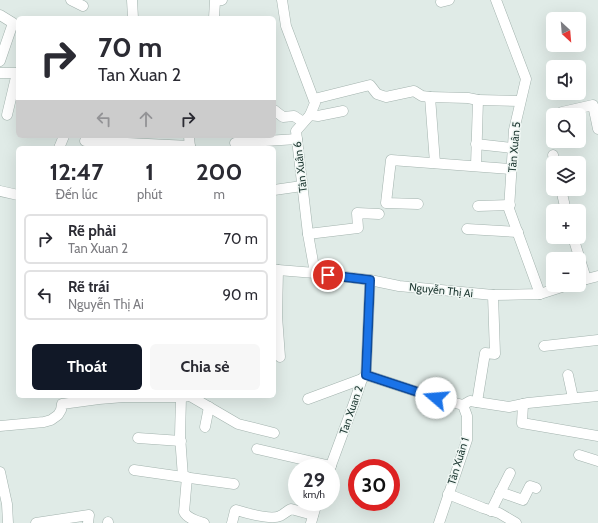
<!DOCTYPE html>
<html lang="vi">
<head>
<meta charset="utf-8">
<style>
  :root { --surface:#fff; --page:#f7f7f7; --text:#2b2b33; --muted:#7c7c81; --line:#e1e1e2; --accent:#111827 }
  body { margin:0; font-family:Cabin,sans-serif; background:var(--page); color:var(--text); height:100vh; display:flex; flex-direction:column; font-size:15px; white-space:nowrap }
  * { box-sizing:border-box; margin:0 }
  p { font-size:13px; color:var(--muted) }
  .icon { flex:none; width:22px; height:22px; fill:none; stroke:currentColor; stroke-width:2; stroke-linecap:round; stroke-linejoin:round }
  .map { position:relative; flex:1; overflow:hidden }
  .sheet { position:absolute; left:16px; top:146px; width:260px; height:252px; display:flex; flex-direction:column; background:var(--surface); border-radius:6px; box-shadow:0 4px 16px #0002 }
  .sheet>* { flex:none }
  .top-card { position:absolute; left:16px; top:16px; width:260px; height:122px; border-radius:6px; box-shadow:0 4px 16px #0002; background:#fff; color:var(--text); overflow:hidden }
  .needle { width:26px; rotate:154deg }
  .controls { position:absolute; left:546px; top:12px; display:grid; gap:8px }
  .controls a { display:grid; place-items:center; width:40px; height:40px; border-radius:6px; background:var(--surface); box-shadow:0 4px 16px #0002; font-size:20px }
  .speed { position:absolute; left:288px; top:459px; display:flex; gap:8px; font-size:20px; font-weight:700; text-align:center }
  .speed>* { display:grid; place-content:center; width:52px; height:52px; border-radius:50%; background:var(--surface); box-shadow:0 4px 16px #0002; line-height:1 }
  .speed small { font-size:10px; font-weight:400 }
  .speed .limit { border:6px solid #d22; background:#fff; color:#111 }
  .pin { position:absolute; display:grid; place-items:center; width:34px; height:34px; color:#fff; margin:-17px; border:2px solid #fff; border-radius:50%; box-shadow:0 1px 4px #0007 }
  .me { position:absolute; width:44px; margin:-22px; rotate:288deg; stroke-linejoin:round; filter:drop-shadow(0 0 3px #0008) }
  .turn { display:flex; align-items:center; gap:14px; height:84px; padding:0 16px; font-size:18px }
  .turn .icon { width:52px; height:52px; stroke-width:2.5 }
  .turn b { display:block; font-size:28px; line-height:34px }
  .lanes { display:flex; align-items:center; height:38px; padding:0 16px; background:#0003; justify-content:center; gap:20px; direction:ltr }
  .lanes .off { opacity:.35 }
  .eta { display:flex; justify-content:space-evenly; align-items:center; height:68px; text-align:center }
  .eta b { font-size:24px; font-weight:700; line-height:28px }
  .button { display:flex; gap:8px; margin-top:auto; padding:8px 16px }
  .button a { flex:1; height:46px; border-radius:6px; background:var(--accent); color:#fff; font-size:16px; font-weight:700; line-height:46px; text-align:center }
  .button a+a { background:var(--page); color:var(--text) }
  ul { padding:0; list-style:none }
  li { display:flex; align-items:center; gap:12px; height:50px; margin:0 8px 6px; padding:0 8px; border:2px solid var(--line); border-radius:6px }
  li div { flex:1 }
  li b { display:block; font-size:15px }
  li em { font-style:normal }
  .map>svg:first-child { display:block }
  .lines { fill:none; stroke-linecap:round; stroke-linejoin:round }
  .minor-casing { stroke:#a3b3ae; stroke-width:11 }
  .minor { stroke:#fff; stroke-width:10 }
  .route-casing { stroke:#114b97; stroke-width:10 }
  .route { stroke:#1a73e8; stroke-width:7 }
  .labels { text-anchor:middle; stroke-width:3; stroke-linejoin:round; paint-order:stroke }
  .street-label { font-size:11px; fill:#213b35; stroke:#f0f7f4 }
</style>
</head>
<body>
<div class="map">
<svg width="598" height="523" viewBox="0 0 598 523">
  <rect width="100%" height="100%" fill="#e0ebe7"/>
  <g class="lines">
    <defs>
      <g id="minor">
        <path d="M71,0L83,6"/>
        <path d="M132,0L133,18"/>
        <path d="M282,0L286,26L315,103L310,115L296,131L308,234L315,273"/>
        <path d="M496,0L526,79L514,130L509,209L540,294"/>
        <path d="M441,2L449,0"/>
        <path d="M0,15L13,23L0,61"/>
        <path d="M214,18L215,1L222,0"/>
        <path d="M0,73H18"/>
        <path d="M314,99L370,85L377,94L386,97L414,91L422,96L430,97"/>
        <path d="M478,100L520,101"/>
        <path d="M274,110L283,117L294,116L303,122"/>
        <path d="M562,112L593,105L598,129"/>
        <path d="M7,115L17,73"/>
        <path d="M310,115L318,116L343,111"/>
        <path d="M189,136L190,148"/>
        <path d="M85,141L190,146"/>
        <path d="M235,143L297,139"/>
        <path d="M476,144L513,148"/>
        <path d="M59,148L64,136"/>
        <path d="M553,155L555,163"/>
        <path d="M435,163L430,97L468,98L478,100L476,166"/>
        <path d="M561,189L566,211"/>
        <path d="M274,190L302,186"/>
        <path d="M0,191L18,195"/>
        <path d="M418,204L386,203L391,160L511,169"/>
        <path d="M478,206L510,205"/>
        <path d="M467,229L518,232"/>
        <path d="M308,234L358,228L357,213L379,214"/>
        <path d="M573,237L586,279"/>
        <path d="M274,269L278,270L315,273L370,280L399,286L493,295L540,294L568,285"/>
        <path d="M278,270L277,316L280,357"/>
        <path d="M579,281L598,276"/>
        <path d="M544,346L598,340"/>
        <path d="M366,375L436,398L463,405L467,416V440L439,523"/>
        <path d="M568,375L573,398"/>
        <path d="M190,396L238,424L274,433"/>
        <path d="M181,397L180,436L183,477L234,484"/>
        <path d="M308,399L362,379"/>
        <path d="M477,402L485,353L495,354L493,295"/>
        <path d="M523,404L522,423L598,436"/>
        <path d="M463,405L470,401L509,407L528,403L598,396"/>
        <path d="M0,426L44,422L51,420L58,415L61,410L62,404L99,399L124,397H181L190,396"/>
        <path d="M205,427L209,407"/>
        <path d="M138,438L181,441"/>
        <path d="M257,449L331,466"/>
        <path d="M579,455L598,461"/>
        <path d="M330,468L354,403L362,379L366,375L370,280"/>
        <path d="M134,470L183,477"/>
        <path d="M0,472L7,504L8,523"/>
        <path d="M187,477L184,512C188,519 197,521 204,523"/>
        <path d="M500,492L523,500L530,486L536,488"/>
        <path d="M448,494L483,508L499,513L516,523"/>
        <path d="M491,511L510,473"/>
        <path d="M108,522V523"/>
        <path d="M36,523L89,515L88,523"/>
        <path d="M232,523L235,511L236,510C246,513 271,520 280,516C284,514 287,511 291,509L313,515"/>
        <path d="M311,523L317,502"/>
      </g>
    </defs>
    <use href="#minor" class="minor-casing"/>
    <use href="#minor" class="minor"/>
  </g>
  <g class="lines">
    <defs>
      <path id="route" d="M328,275L370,280L366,375L436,398"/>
    </defs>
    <use href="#route" class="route-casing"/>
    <use href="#route" class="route"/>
  </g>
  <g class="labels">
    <g class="street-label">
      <text transform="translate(514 147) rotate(-85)" y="4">Tân Xuân 5</text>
      <text transform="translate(300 167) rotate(-97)" y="4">Tân Xuân 6</text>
      <text transform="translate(441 290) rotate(6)" y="4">Nguyễn Thị Ai</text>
      <text transform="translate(351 410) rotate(-71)" y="4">Tan Xuan 2</text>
      <text transform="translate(458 461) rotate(-73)" y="4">Tân Xuân 1</text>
    </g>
  </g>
</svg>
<div class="controls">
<a><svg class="needle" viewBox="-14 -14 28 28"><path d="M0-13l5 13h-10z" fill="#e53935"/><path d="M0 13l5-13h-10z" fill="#7c7c81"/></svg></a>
<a><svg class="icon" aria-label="sound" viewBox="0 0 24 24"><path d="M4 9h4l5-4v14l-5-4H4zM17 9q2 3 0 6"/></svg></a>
<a><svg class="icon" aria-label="search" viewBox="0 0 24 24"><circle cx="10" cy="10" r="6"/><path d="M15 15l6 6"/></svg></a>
<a><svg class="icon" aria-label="layers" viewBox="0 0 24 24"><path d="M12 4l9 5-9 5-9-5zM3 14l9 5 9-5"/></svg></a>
<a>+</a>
<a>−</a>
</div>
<div class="speed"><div>29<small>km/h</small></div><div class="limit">30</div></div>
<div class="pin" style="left:328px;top:275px;background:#d93025"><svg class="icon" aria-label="arrive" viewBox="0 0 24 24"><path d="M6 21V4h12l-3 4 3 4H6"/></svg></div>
<svg class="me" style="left:436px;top:398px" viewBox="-20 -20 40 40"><circle r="19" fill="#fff"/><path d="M0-13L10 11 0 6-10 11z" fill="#1a73e8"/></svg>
<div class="top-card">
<div class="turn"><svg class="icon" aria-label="right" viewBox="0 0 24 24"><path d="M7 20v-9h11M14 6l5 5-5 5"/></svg><div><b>70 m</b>Tan Xuan 2</div></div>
<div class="lanes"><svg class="icon off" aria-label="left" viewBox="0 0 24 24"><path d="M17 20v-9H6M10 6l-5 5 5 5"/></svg><svg class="icon off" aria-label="ahead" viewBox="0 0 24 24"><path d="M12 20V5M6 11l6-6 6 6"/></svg><svg class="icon" aria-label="right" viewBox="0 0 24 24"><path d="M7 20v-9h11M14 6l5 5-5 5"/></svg></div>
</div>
<section class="sheet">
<div class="eta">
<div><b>12:47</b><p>Đến lúc</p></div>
<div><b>1</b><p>phút</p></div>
<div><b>200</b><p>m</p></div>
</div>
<ul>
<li><svg class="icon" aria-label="right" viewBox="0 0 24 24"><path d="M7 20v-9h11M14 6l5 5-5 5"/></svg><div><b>Rẽ phải</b><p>Tan Xuan 2</p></div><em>70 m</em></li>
<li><svg class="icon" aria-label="left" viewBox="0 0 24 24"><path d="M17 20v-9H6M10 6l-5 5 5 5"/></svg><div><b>Rẽ trái</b><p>Nguyễn Thị Ai</p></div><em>90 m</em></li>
</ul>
<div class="button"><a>Thoát</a><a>Chia sẻ</a></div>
</section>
</div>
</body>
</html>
